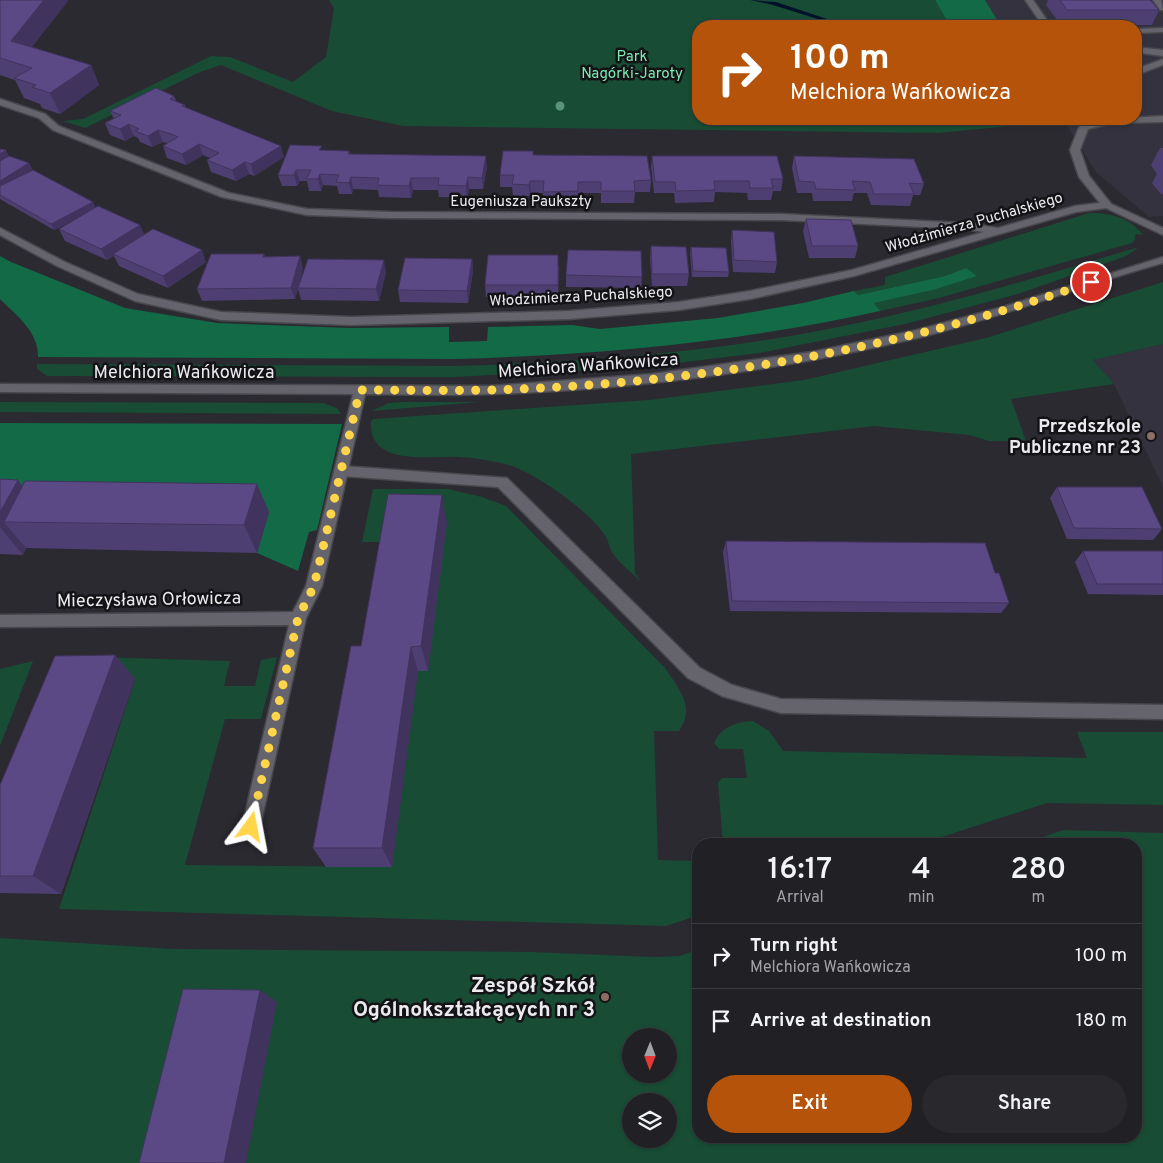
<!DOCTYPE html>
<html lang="en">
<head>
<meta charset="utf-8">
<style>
  :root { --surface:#202025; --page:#28282d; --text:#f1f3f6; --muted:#a2a3a7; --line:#3d3e42; --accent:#b45309 }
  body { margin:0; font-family:Overpass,sans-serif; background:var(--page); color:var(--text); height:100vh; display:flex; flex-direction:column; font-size:19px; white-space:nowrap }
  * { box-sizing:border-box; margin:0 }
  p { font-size:16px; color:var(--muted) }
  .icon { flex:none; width:28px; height:28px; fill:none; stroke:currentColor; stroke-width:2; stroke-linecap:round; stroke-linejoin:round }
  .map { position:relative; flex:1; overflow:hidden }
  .drawer { position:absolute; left:692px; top:838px; width:450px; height:305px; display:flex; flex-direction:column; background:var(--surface); border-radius:20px; box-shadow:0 1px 4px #0004,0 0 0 1px var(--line) }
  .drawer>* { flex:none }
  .guide { position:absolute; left:692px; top:20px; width:450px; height:105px; border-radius:20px; box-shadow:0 1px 4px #0004,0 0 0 1px var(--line); background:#b45309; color:#fff; overflow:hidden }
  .needle { width:32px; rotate:181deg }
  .controls { position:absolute; left:622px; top:1028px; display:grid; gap:10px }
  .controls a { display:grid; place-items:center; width:55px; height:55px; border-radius:50%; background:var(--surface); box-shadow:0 1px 4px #0004,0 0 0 1px var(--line); font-size:25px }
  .pin { position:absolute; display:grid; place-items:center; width:42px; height:42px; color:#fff; margin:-21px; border:2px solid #fff; border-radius:50%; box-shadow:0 1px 5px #0007 }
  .me { position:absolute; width:55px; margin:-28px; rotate:13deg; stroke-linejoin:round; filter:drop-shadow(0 0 4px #0008) }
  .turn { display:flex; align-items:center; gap:18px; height:105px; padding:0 15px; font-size:22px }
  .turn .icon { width:65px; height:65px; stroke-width:2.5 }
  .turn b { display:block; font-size:35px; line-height:42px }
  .eta { display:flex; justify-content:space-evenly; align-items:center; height:85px; text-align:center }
  .eta b { font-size:30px; font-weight:600; line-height:35px }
  .action { display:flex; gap:10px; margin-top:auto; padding:10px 15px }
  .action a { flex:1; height:58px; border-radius:30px; background:var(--accent); color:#fff; font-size:20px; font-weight:600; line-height:58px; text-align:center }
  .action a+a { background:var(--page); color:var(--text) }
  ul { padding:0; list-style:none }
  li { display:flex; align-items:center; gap:15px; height:65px; padding:0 15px; border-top:1px solid var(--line) }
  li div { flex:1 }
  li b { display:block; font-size:19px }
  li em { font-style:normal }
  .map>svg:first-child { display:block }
  .built { fill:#34323f }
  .green { fill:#184c35; fill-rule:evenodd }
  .forest { fill:#126a47 }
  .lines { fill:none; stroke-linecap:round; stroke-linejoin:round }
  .stream { fill:#00122b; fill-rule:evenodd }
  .lane-casing { stroke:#47474c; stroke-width:3 }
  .street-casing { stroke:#47474c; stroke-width:3 }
  .lane { fill:#65646d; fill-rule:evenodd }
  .street { fill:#65646d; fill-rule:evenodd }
  .tree { fill:#59947a }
  .wall { fill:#4e3f72 }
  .shaded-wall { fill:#40335d }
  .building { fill:#5b4985; stroke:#40335d }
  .route { stroke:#ffd54a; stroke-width:9; stroke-dasharray:0 16.2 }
  .education-dot { fill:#8d6e63; stroke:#131316; stroke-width:2 }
  .labels { text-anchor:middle; stroke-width:5; stroke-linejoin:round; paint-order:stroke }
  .far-park-label { font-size:15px; fill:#7eebb5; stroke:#131316 }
  .far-street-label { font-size:15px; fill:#ebeaef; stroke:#131316 }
  .street-label { font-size:18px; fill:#ebeaef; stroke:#131316 }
  .poi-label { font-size:18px; font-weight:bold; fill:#ebeaef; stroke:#131316; text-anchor:end }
  .near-poi-label { font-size:21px; font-weight:bold; fill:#ebeaef; stroke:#131316; text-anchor:end }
</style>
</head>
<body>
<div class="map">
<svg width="1163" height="1163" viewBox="0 0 1163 1163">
  <rect width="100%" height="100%" fill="#2b2a31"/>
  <g class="built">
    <path d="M985,0H1163V216L1149,217L1096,172L1063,119H1136V26H1001Z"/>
    <path d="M1163,344V487L1114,384L1093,360Z"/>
  </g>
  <g class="green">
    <path d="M329,0H935L950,26H699V119H1063L1064,121L937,133L403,126L332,111L221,65L200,72L85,128L63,121L83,119L211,56L230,57L293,82L326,57L334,8Z"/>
    <path d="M1089,213C1109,212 1131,218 1143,235L1135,234V239L1132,243L939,298L880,311L873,303L933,290L966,268L945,276L858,295L854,291L885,285V277Z"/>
    <path d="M1139,247L1126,256L1018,294L905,324L759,353L644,367L454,377L47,376L37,369V364L454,366C581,362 708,353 833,328C937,308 1038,277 1139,247Z"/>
    <path d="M1163,282V344L1093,360L1114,384L1011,399L1026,441H989L969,435L874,426L631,454L635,573L641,582C633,573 621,565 614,555C610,550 609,543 606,537C591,512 537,474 509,465C494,461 477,458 460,457C440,456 403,461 385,450C374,444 370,433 371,421L374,419L649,400L804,380L986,338Z"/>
    <path d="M0,402L323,403L337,408L341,414L0,412Z"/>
    <path d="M402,402H480L371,411L389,403Z"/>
    <path d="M373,489H448L482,497L506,506L665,668C679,689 696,707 679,731H654L658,860L699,861V915L666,926L59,909L135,680L63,656L230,661L224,686H255L261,660L277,657L261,719H225L185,865L392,867L418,671H428L392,542H362Z"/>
    <path d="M33,661L0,746V669Z"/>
    <path d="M753,721L769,731L783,751L1087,758L1077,732H1163V805L1047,803L920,844H723L718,783L722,778H747L743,749H719L714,743C721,727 736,722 753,721Z"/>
    <path d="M1064,830L1163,833V1163H0V938L173,949L531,952L652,957L680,956L699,949V1136H1136V844H1021ZM631,1036H669V1074H631ZM631,1101H669V1139H631Z"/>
  </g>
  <g class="forest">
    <path d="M935,0H985L1001,26H950Z"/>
    <path d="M0,256L11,262L125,308L217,323L350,328L449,327V342L487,341L488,327L572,325L600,329L718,318L803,303L854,291L858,295L945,276L966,268L977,276L933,290L874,303L880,311C740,342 598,355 454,359L38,357C39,332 16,315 0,299Z"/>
    <path d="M0,423L342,424L317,530L309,532L298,571L257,553L269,512L0,513Z"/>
  </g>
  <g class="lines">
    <path class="stream" d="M750,0L776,2L848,26H840L773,5Z"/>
    <defs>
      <g id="lane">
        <path d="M1025,0H1033L1051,26H1043Z"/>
        <path d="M1153,0H1161L1163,10H1160Z"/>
        <path d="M1163,28V32L1136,33V29Z"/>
        <path d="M1144,48L1163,50V56L1141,53V49Z"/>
        <path d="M1163,59V65L1136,75V69Z"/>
        <path d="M0,99L45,114L61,128L59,130H53L39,118L0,105Z"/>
        <path d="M1163,116V122L1114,123L1088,129L1080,150L1089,176L1112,205L1107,208L1103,207L1079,177L1070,150L1079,127L1081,125L1107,119Z"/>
        <path d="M342,466L507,478L700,668L732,685L781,699L1163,705V719L781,713L722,696L688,678L498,487L342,476L337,475L335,471L337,467Z"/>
      </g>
      <g id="street">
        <path d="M56,125L229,193L307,209L389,212L781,214L965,223L998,228L1075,206L1107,202L1163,228V235L1106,208L1076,212L854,276L750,299L679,310L569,319L351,325L221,320L135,301L57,266L0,235V228L65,262L138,294L221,312L351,317L569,311L679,302L750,291L852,270L984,232L965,229L781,220L389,218L307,215L222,197L53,130V126Z"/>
        <path d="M1163,257V263C1080,286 1000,318 917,338C778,371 635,389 492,394C450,396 408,394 365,394L322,586L306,618L260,827L257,833L251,836L245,833L242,827L289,625L0,627V615L293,612L306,586L353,394L0,392V384L491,386L652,374L812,352L917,330L1003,307Z"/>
      </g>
    </defs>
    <use href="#lane" class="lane-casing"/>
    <use href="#street" class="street-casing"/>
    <use href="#lane" class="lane"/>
    <use href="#street" class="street"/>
  </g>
  <circle class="tree" cx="560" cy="106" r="4.5"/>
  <g class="wall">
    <path d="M0,0L32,47L91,65L99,85L60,114L42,108L40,104L24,98L15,80L0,75Z"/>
    <path d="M1048,0H1150L1159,10L1152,25H1061L1046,5Z"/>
    <path d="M174,96L176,101L185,105L186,108L284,157L254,176L249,174L236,181L211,172L207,160L210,158L203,155L186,165L167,158L163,146L168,143L163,142L152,147L140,142L138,138L134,136L125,141L110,135L105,123L114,119L110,111Z"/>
    <path d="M1160,148H1163V195L1160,193L1152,183L1157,174L1151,165Z"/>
    <path d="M0,149L9,156L29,163L32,169L23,175L93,202L95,208L144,234L206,262L168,288L119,266L114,256L107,260L65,241L59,229L85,214L54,230L0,199Z"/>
    <path d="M323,150L349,151L350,154L487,167L483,189H469L467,198L439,197L438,190H413L411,198L379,197L378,190L353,189L352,194H339L337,186L323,185L321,191H309L307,181H300L297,186H282L278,175Z"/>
    <path d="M533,155L651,180L650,192H635L634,203H601V193H578V203H543V193H531L530,196H513L512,187H500V175Z"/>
    <path d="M652,156L783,179L781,191H773L771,200H748L747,193L715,192L714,202L675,203L674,193H654L651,167Z"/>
    <path d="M794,156L924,184L920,195H913L910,206L871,205L867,193H854L852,201H813L812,193H797L792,168Z"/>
    <path d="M806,219L858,246L855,258H809L803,231Z"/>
    <path d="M732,230L777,262L775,273L733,272L731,242Z"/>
    <path d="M651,246L689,274L687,286H652L650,258Z"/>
    <path d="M691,247L729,272L728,277H692L690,253Z"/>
    <path d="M264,254L265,257L303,268L299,285L386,272L379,301L301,300L298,289L295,299L202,301L197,289Z"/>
    <path d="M472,259L473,271L468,303L400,302L398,290Z"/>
    <path d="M559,266L558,297H486L485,285Z"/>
    <path d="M566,275L642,277L641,288L566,287Z"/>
    <path d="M0,479L22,486L269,512L257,553L26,548L23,555L0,554Z"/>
    <path d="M1057,487L1162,529L1153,540L1067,539L1050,498Z"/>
    <path d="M447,522L428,671H418L392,867H326L313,848L361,646Z"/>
    <path d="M726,541L995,573L1009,603L1001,613L730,611L723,552Z"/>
    <path d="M1083,551H1163V595L1088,594L1075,562Z"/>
    <path d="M115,655L135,679L61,894L0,893V785Z"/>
  </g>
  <g class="shaded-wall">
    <path d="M44,0H69L21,61L11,41Z"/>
    <path d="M91,65L99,85L60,114L50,93Z"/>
    <path d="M129,124L134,136L125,141L120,129Z"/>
    <path d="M158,130L163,142L152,147L148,136Z"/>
    <path d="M199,144L203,155L186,165L182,154Z"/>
    <path d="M281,146L284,157L254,176L251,164Z"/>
    <path d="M6,150L12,162L0,169V154Z"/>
    <path d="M486,156L487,167L483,189L482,178Z"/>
    <path d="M245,162L249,174L236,181L232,170Z"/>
    <path d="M29,163L32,169L0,189V181Z"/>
    <path d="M296,170L300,181L297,186L294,175Z"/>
    <path d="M320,174L323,185L321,191L318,179Z"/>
    <path d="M351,177L353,189L352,194L349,183Z"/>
    <path d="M468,177L469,189L467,198L466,186Z"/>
    <path d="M411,178L413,190L411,198L409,186Z"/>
    <path d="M530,181L531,193L530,196L529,185Z"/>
    <path d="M93,202L96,208L54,230L51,224Z"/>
    <path d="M140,225L145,236L113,254L114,256L107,260L101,249Z"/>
    <path d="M202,250L206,262L168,288L163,276Z"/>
    <path d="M300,256L303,268L295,299L291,288Z"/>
    <path d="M472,259L473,271L468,303L467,291Z"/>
    <path d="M384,260L386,272L379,301L376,289Z"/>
    <path d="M18,480L44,514L4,522L26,548L23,555L0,527V512Z"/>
    <path d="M257,484L269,512L257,553L244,525Z"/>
    <path d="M442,495L447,522L428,671L421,646Z"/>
    <path d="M411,647L418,671L392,867L382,848Z"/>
    <path d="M115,655L135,679L61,894L33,876Z"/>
    <path d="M260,990L277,1002L246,1163H224Z"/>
  </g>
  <g class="building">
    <path d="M0,0H44L11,41L91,65L50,93L32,87L36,85L14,78L32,68L0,58Z"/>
    <path d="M1060,0H1150L1159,10H1067Z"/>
    <path d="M156,88L174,96L170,99L185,105L182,106L281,146L251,164L245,162L232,170L207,160L219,153L199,144L182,154L163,146L178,137L171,134L158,130L148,136L135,131L139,129L129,124L120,129L105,123L121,115L110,111Z"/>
    <path d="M290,145L322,146L319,150L349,151L348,154L486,156L482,178L468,177L466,186L438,185L439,178H411L409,186L377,185L379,178L351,177L349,183L336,182L339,175L320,174L318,179H306L311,170H296L294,175H278Z"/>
    <path d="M0,149L6,150L0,154Z"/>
    <path d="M503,151H533V155L647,156L651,180L634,181L635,191H601V182H578V191L543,192L544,181H530L529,185L512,184L514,175H500Z"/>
    <path d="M9,156L29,163L0,181V161Z"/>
    <path d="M652,156H777L783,179H771L773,188H750L749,181H714L715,190L676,191L675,182H655Z"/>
    <path d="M794,156L914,159L924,184L909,183L914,194H874L870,182L852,181L855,190L816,189L814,182L799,181Z"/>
    <path d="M33,170L93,202L51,224L0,195V186Z"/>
    <path d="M98,206L140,225L101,249L59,229Z"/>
    <path d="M806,219L851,220L858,246H812Z"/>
    <path d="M153,229L202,250L163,276L113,254Z"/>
    <path d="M732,230L774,232L777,262L734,260Z"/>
    <path d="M651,246L686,247L689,274H652Z"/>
    <path d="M691,247L726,248L729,272L693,271Z"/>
    <path d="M568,250L641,251L642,277L566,275Z"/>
    <path d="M211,254H264L263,257L300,256L291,288L197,289Z"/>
    <path d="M488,255H558V285H485Z"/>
    <path d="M405,258L472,259L467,291L398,290Z"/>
    <path d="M308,259L384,260L376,289L298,288Z"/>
    <path d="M0,479L18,480L0,512Z"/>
    <path d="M25,481L257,484L244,525L4,522Z"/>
    <path d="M1057,487H1142L1162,529L1074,528Z"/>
    <path d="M388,494L442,495L421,646L411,647L382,848H313L351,646H361Z"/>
    <path d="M726,541L985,543L995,573H999L1009,603L732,601Z"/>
    <path d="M1083,551H1163V584H1097Z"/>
    <path d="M115,655L33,876H0V785L55,656Z"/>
    <path d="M183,989L260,990L224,1163H139Z"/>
  </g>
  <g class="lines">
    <path class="route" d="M251,827L298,618L314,586L360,390C404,390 448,391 492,390C696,384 899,350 1091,282"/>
  </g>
  <g class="education-dot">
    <circle cx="1151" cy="436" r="5"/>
    <circle cx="605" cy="997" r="5"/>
  </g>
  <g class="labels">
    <g class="far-park-label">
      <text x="632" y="61">Park<tspan x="632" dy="17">Nagórki-Jaroty</tspan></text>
    </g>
    <g class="far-street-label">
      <text x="521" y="206">Eugeniusza Paukszty</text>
      <text transform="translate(974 222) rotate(-16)" y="5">Włodzimierza Puchalskiego</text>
      <text transform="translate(581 296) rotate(-3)" y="5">Włodzimierza Puchalskiego</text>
    </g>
    <g class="street-label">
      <text transform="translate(588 365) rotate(-4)" y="6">Melchiora Wańkowicza</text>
      <text x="184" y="378">Melchiora Wańkowicza</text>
      <text transform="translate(149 599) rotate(-1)" y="6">Mieczysława Orłowicza</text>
    </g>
    <g class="poi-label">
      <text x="1141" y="432">Przedszkole<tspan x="1141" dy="21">Publiczne nr 23</tspan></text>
    </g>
    <g class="near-poi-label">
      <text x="595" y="992">Zespół Szkół<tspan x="595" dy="24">Ogólnokształcących nr 3</tspan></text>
    </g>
  </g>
</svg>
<div class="controls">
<a><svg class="needle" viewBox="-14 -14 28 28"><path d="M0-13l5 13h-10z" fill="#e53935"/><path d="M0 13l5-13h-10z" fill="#a2a3a7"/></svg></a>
<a><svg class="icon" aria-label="layers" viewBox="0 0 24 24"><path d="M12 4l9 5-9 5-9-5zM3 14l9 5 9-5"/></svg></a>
</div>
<div class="pin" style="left:1091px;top:282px;background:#d93025"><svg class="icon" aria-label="arrive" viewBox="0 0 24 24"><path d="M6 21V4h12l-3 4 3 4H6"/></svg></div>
<svg class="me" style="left:251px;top:827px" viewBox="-20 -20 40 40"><path d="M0-17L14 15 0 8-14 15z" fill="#ffd54a" stroke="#fff" stroke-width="4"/></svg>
<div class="guide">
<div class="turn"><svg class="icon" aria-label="right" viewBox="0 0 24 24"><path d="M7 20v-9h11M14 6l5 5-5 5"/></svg><div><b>100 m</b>Melchiora Wańkowicza</div></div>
</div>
<section class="drawer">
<div class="eta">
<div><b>16:17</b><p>Arrival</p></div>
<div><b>4</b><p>min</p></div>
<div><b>280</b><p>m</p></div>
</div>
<ul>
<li><svg class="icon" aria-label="right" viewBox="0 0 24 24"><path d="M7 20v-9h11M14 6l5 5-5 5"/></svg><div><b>Turn right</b><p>Melchiora Wańkowicza</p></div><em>100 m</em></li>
<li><svg class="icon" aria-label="arrive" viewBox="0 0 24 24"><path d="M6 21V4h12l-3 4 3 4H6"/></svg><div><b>Arrive at destination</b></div><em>180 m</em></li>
</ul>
<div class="action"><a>Exit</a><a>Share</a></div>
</section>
</div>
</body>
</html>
